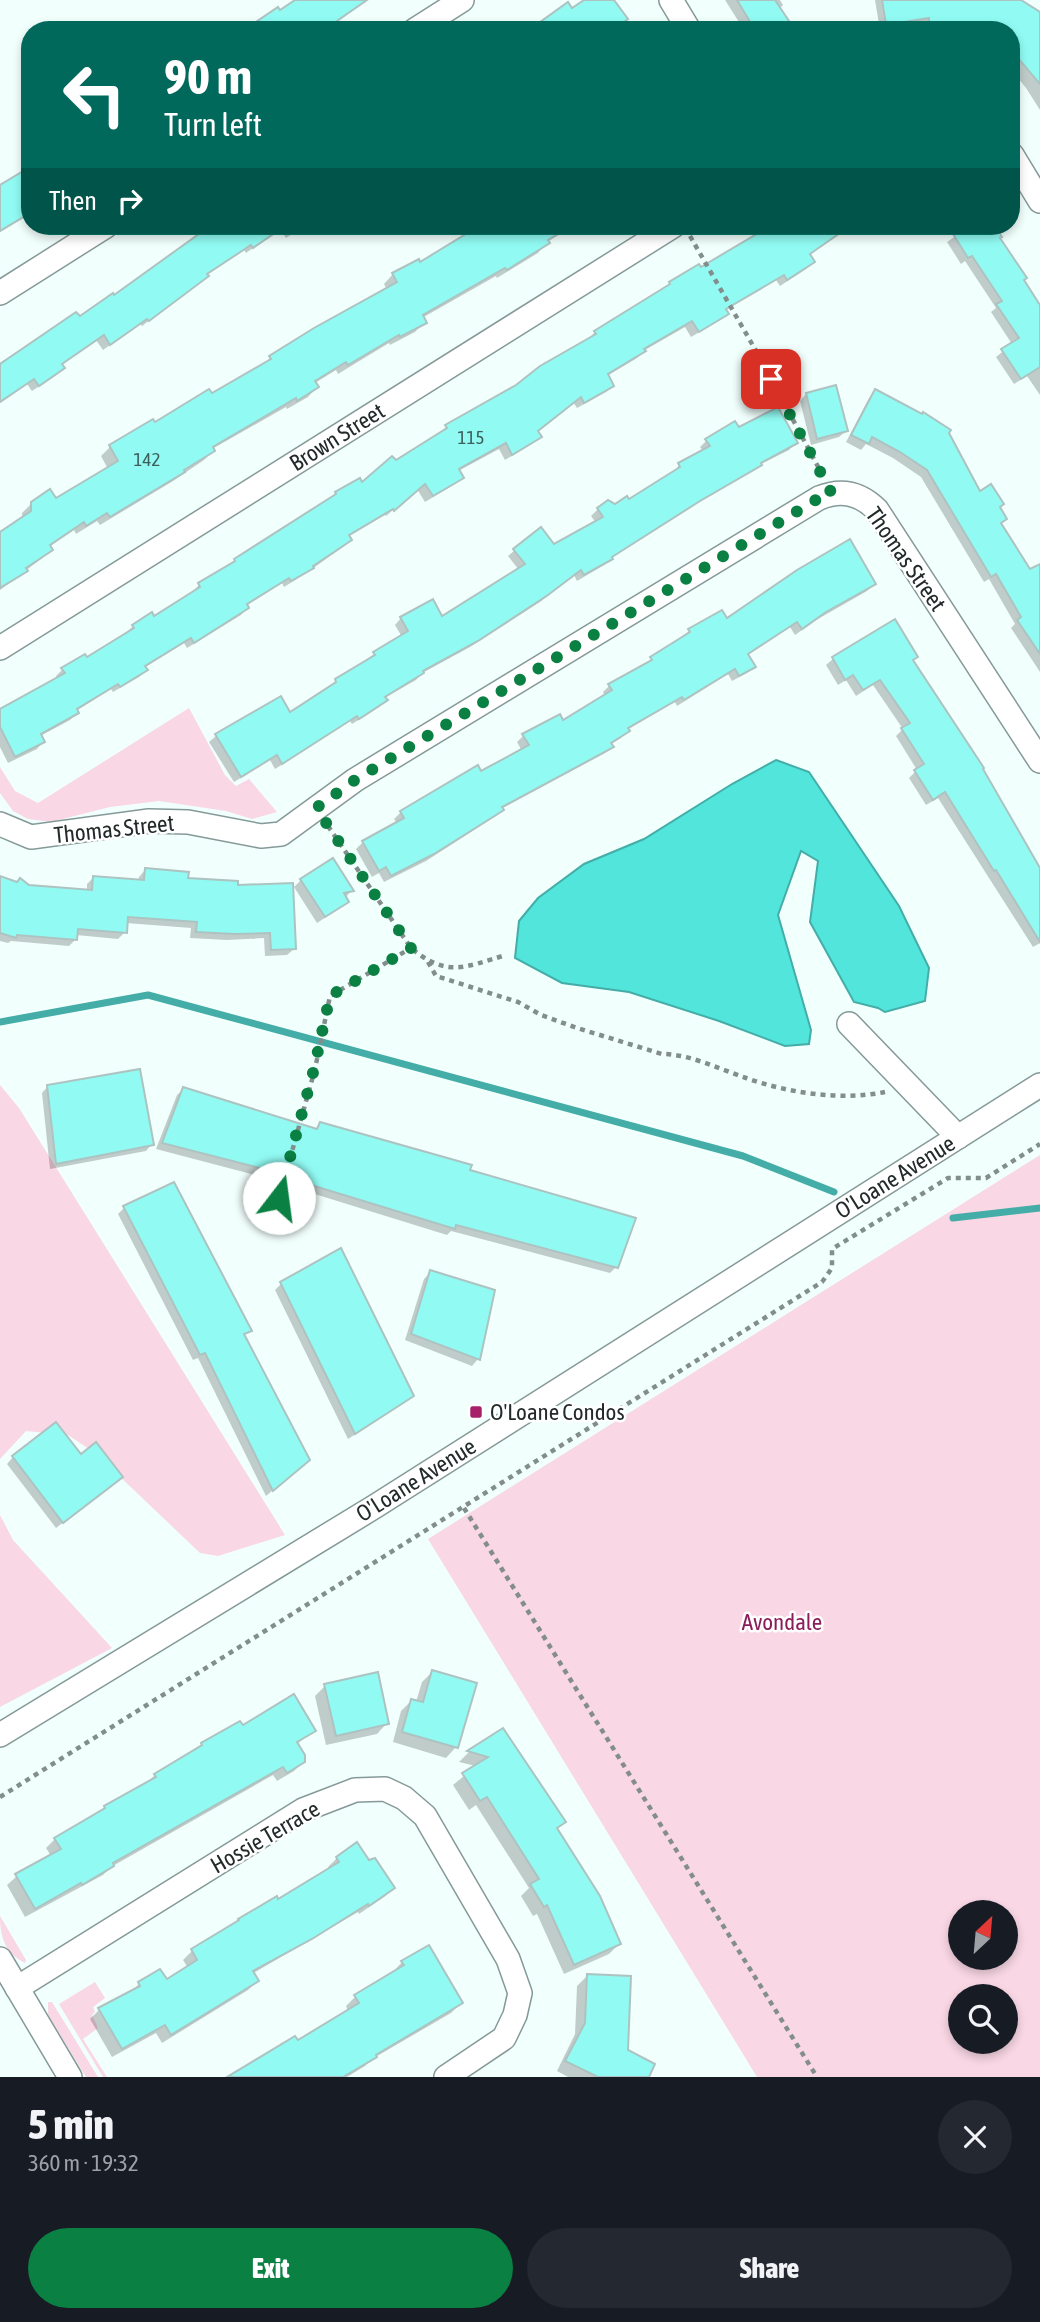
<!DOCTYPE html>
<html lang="en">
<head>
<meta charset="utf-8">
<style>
  :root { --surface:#171b24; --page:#242831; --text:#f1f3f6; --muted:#9ea1a6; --accent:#0b8043 }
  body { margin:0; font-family:"Asap Condensed",sans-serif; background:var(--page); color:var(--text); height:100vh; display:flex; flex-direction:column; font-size:26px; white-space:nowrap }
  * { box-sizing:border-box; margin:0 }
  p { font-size:23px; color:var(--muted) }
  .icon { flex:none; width:38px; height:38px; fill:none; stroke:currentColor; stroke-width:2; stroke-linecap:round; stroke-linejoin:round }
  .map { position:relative; height:2077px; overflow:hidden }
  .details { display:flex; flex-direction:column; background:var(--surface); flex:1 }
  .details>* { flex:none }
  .guide { position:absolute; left:21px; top:21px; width:999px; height:214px; border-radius:28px; box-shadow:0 4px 10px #0003; background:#00695c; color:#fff; overflow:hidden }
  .needle { width:46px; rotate:26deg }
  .buttons { position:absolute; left:948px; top:1900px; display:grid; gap:14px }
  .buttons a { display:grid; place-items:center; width:70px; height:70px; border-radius:50%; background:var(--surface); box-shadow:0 4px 10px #0003; font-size:35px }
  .pin { position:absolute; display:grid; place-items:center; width:60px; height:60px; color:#fff; margin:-30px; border-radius:14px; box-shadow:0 4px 10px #0006 }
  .me { position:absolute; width:77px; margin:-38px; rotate:15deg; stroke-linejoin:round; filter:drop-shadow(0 0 5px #0008) }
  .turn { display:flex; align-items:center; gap:24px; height:147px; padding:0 28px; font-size:32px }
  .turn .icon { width:91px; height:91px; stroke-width:2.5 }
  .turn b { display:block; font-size:49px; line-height:60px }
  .then { display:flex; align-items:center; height:66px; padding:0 28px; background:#0003; gap:14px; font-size:26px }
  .round { display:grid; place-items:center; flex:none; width:74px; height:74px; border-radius:37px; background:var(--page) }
  .overview { display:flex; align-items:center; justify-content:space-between; height:119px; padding:0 28px }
  h1 { font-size:42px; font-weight:800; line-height:52px }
  .primary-button { display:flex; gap:14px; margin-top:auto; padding:14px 28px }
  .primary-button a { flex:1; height:80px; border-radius:42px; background:var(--accent); color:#fff; font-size:28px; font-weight:800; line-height:80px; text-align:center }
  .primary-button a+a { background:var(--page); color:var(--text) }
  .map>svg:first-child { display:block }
  .green { fill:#f9d7e4; fill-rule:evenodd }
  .water { fill:#52e5dc; stroke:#44ada7; stroke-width:2 }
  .shadow { fill:#0003 }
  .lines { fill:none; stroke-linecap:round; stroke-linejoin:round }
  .stream { stroke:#44ada7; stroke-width:7 }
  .building { fill:#91fbf3; stroke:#adc3c1; stroke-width:2 }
  .minor-casing { stroke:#859a98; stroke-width:26 }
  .path { stroke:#838e8c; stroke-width:4.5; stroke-dasharray:5 5; stroke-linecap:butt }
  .minor { stroke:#fff; stroke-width:23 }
  .route { stroke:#0b8043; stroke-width:12; stroke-dasharray:0 21.6 }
  .poi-dot { fill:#a6206a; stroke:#fff; stroke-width:2.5 }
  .labels { text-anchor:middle; stroke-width:5; stroke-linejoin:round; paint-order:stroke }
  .number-label { font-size:19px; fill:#3e5f5c }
  .street-label { font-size:23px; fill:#222b2a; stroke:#fff }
  .poi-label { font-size:23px; fill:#222b2a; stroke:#fff; text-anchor:start }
  .park-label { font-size:23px; fill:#8b1d59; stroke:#fff }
</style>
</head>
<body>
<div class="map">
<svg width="1040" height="2077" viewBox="0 0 1040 2077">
  <rect width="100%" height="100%" fill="#f1fffd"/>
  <g class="green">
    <path d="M189,708L225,775L236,786L249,779L277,812L252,819L226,811L159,801L110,807L51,822L28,819L13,811L0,793V767L15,791L38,803Z"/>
    <path d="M0,1085L19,1108L285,1535L218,1556L200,1553L95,1453L68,1435L26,1431L0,1459Z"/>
    <path d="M1040,1155V2077H757L428,1539ZM961,1913H1006V1958H961ZM961,1997H1006V2042H961Z"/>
    <path d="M0,1515L13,1540L112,1648L0,1707Z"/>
    <path d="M0,1916L26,1960L25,1963C5,1953 0,1937 0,1916Z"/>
    <path d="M95,1982L105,1998L93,2007L95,2012L92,2015L98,2028L83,2039L107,2077H103L59,2004Z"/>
    <path d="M48,2002H52L98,2077H86L51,2020L48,2014Z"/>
  </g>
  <path class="water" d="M776,760L809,772L899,906L929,968L925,1001L885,1012L878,1008L854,1002L810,922L818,861L801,851L778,915L811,1030L809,1044L785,1046L719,1021L629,992L562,983L515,958L519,921L538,898L584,864L644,839L732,784Z"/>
  <g class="shadow">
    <path d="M725,0H780L783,5L779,9L793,30H744Z"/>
    <path d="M875,0H967L966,25L961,30L923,29V24L880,30Z"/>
    <path d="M992,0H1018L1040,26V110L1026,88L1012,71V30H973Z"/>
    <path d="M30,169V214L0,232V186Z"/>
    <path d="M213,226H304L286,238L280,229L246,253L244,250L206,275L200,283L142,326L140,324L103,350L96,340L61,365L63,368L56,375L32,391L27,384L0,403V363L6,359L7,361L114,297Z"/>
    <path d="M468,226H574L547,242L538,253L497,278L496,276L422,318L424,322L415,332L390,345L389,343L338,374L336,370L315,383L317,387L308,397L287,409L286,407L212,449L213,451L204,460L173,481L100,525L97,521L76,534L74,530L49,547L51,550L41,559L0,590V530L2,533L22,519V513L32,503L56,501L108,469L101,456L110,447L152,421L154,424L211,396L262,366L270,358L387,290L384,284L393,274L420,264L470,234L466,228Z"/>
    <path d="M773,226H860L847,234L845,230L809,255L813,262L806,269L780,286L776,280L725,310L727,313L720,320L691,337L685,327L645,350L637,358L607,376L612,386L606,392L577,408L573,402L537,431L540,437L533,443L505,460L499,449L458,471L462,478L455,484L425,502L417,489L386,516L385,515L348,537L350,540L343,547L305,574L284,587L282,583L246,606L247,608L241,615L187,648L184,643L144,668L146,670L139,677L113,692L111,689L76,711L77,713L70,720L40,736L43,742L37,749L8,763L0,747V710L58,679L56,676L63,669L86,659L126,633L133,626L154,619L193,593L192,592L199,585L336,494L359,481L362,485L440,433L446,427L517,386L588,339L595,332L664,290L670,284L700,270Z"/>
    <path d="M970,226H993L1022,280L1040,307V395L1027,376L1014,384L996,357L1012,344L991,312L996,308L965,261L961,264L947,242Z"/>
    <path d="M876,391L947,433L980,493L998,507L999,524L1030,572L1040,566V672L1011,628L1015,624L989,579L984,582L921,477L893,458L866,444L861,450L846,442L869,398Z"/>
    <path d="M806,394L846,431L839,437L811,445L800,401Z"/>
    <path d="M739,430L795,443L789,450L759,465L753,471L691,507L611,558L604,565L577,581L574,575L540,602L470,647L422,673L416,680L384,698L386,700L379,707L352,724L350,721L275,769L270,760L234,782L209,742L216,736L280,698L290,714L374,654L402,637L395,625L401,618H442L519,570L508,556L515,550L553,546L596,523L591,516L598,509L629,501L673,473L679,465L703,451L700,447L707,440Z"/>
    <path d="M874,584L867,591L818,619L795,635L790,627L747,655L753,666L747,673L732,681L728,674L677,706L675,702L627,730L621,738L610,745L612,747L605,753L501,809L496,816L426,861L384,882L379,873L372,877L356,849L363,842L397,823L394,819L401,812L481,774L522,751L517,742L523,736L563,722L605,696L603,692L609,686L644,665L689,631Z"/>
    <path d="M895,621L911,661L1040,870V943L1033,947L938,798L926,805L909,778L917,770L896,736L903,729L873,685L856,696L846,680L838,685L826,665L833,659Z"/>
    <path d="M332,861L351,891L345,898L347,901L340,908L317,923L294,887L301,880Z"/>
    <path d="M145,870L186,879L236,883L294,949L287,955L265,956L264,938L227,940L190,938L191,928L126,923L125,932L118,939L76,935V939L69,946L11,941L8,943L0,941V878L28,887L87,892V884L94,877L138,882L139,877Z"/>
    <path d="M48,1086L152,1144L146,1151L50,1169L42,1093Z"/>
    <path d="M184,1089L315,1130L320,1124L468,1172L616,1267L610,1273L451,1231L447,1235L292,1187L293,1185L156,1149L177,1095Z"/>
    <path d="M124,1208L250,1330L243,1337L302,1466L266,1496L198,1358L193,1360L118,1214Z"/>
    <path d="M431,1272L478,1359L472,1366L405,1340L424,1279Z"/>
    <path d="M282,1283L412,1396L405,1402L348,1439L275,1290Z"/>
    <path d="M81,1456L114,1483L56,1528L7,1464L13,1457Z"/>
    <path d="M432,1672L456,1747L446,1758L393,1742L401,1711L411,1701L416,1702L422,1682Z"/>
    <path d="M325,1686L387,1723L377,1734L326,1745L315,1696Z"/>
    <path d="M242,1727L314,1730L296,1745L303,1762L294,1771L277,1781L273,1775L111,1867L103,1875L25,1917L7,1885L17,1876L51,1856L46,1848L55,1839L144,1785L155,1775Z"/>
    <path d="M503,1730L564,1822L556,1829L619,1944L609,1954L564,1974L537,1914L533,1916L521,1896L529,1888L476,1805L469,1810L453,1785L476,1766L459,1762L469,1752Z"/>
    <path d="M337,1858L368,1863L393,1888L384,1897L359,1914L358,1912L252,1974L257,1981L248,1990L162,2043L156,2033L112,2057L90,2019L99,2010L130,1993L139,1984L166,1981L188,1968L183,1960L192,1951L239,1920L276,1899L278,1902L329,1870L328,1867Z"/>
    <path d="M402,1962L461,2003L451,2013L372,2059L365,2066L347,2077H228L245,2066L246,2068L297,2042L348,2011L346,2006L355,1997L394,1973L393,1972Z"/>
    <path d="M588,1975L626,2051L647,2077H568L557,2071L575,2034L577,1986Z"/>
  </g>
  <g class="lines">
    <g class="stream">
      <path d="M0,1022L148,995L743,1156L834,1192"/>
      <path d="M953,1218L1040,1208"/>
    </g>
  </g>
  <g class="building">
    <path d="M295,0H367L324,30H244L278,7L280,10Z"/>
    <path d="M584,0H614L628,19L613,30H529L568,2L572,8Z"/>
    <path d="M737,0H775L795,30H755Z"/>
    <path d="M882,0H1021L1040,12V84L1012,51V30H977L970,25L929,23V18L886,25Z"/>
    <path d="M30,167V213L0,231V185Z"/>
    <path d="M210,226H285L253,248L251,245L207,274L209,276L149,321L147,319L110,345L104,335L62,364L65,368L39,386L34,379L0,402V364L76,312L80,316L113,293L114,295Z"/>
    <path d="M479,226H571L548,240L550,243L507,270L505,268L423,315L427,323L400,337L399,335L348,365L346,362L315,381L319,387L297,401L296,398L213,447L215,451L184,470L185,472L110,517L107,513L86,526L84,522L50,545L53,550L26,568L28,571L0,588V532L31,511V502L50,489L56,498L118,461L109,445L153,419L155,422L209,389L212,393L271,359L269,356L314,328L397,282L392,273L419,259L420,262Z"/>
    <path d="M770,226H850L810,254L815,262L787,280L784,275L726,309L729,314L699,332L692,321L644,349L646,351L608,374L614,386L584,403L581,397L538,431L542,437L512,455L506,443L459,469L464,478L433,496L425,484L394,511L393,509L349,535L352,540L313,566L314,568L291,581L289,578L247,604L249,608L194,643L191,638L145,666L148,670L120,687L118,684L77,709L79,713L41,734L45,742L15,757L0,727V709L65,673L61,668L85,654L87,657L134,628L132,625L152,612L154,616L200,587L198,583L235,561L234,559L336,494L335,492L360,478L362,482L392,456L396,460L447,428L445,425L516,385L540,366L596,334L594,331L670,284L669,282L699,264L701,267Z"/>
    <path d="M966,226H995L1002,237L1000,238L1027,278L1024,280L1040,305V367L1021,379L1001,349L1019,338L996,304L1002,301L972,256L968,258L953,234Z"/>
    <path d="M836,385L848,431L817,439L806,393Z"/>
    <path d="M875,389L922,414L923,412L951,430L949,433L980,491L991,484L1004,504L1000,507L1007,519L1001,523L1030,569L1040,564V654L1017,620L1021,617L996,574L991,577L927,470L900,452L872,437L869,444L851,435Z"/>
    <path d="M778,407L798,443L761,463L762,465L700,501L612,557L613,559L584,575L581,570L548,595L478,641L423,671L424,673L385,697L388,700L359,719L357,716L282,764L277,755L241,777L215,734L281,696L290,712L336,682L335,679L375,655L373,652L408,631L400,617L433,599L442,616L525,564L513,549L541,527L554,544L603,517L597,508L608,500L615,504L627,496L629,499L680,467L678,463L710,446L705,439L735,421L739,427Z"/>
    <path d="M850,539L876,584L826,612L802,629L797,622L748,654L756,667L739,676L735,669L684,700L682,697L628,728L630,731L611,743L614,747L502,807L504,810L434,854L391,876L386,867L379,871L362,841L404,818L400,811L478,765L481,771L529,745L522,734L560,714L563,720L612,690L608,684L652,660L650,657L690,632L688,629L722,610L727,618L797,570Z"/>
    <path d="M895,619L918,657L913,660L984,768L983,769L1040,868V942L996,870L994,871L945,792L933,800L914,770L924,764L901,728L910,723L880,680L863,690L853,675L845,680L832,657Z"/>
    <path d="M333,858L354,891L344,893L349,902L325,917L300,879Z"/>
    <path d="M145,868L189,872L188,878L238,881V885L293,883L296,949L271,950L270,933L235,934L196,932L197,922L128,917L127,933L78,929L77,940L17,935L16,938L0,933V876L17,882L20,878L29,885L92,890L93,876L144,880Z"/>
    <path d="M140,1069L154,1145L56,1164L47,1085Z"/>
    <path d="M183,1087L317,1129L320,1122L472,1165L470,1170L636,1218L618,1268L456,1225L455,1229L298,1181L299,1178L162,1143Z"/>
    <path d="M174,1182L252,1331L244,1334L310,1460L273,1491L205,1353L200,1355L123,1206Z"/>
    <path d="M341,1248L414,1396L355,1434L280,1282Z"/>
    <path d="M430,1270L495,1290L480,1360L411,1334Z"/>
    <path d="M56,1422L81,1454L96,1442L123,1477L63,1523L12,1456Z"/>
    <path d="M432,1670L477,1683L458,1748L402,1732L411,1699L423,1702Z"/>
    <path d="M378,1672L389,1724L336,1736L324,1684Z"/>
    <path d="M294,1694L316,1731L297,1742L305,1755V1762L287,1773L283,1767L113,1863L114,1866L82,1885L81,1883L35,1909L15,1874L61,1849L54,1838L105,1808L104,1806L156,1777L154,1774L202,1745L201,1743L240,1721L243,1725Z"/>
    <path d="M503,1728L566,1822L557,1828L600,1896L621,1944L574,1965L547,1905L544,1907L530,1884L539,1879L487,1797L480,1801L462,1773L488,1757L467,1751Z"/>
    <path d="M357,1842L369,1860L375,1858L395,1888L369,1906L368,1904L312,1939L253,1971L259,1981L171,2035L165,2025L122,2049L98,2008L140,1986L138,1982L160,1969L167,1979L197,1960L191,1949L239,1920L238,1919L277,1896L278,1899L339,1862L336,1857Z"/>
    <path d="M429,1945L463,2003L376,2055L377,2057L343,2077H227L295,2036L298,2040L359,2003L354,1995L404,1965L401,1961Z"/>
    <path d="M587,1974L631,1976L628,2050L655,2064L649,2077H598L565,2061L585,2023Z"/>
  </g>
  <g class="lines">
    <defs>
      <g id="minor">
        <path d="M671,0L689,30"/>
        <path d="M415,30L462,0"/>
        <path d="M1012,155L1040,201"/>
        <path d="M0,293L106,226"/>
        <path d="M0,648L673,226"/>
        <path d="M0,824L31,837L149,821L188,822L261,836L281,834L355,780L819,498C841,489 860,493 877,510L1040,761"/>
        <path d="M849,1024L958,1137"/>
        <path d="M0,1735L374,1507L1040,1085"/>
        <path d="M0,1959L70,2077"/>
        <path d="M17,1988L303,1810L355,1790L385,1789L404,1798L425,1816L508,1959L520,1993L515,2015L504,2038L446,2077"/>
      </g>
    </defs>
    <use href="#minor" class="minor-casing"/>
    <g class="path">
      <path d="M690,236L759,356L823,476"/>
      <path d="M328,826L411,948C447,978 465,967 506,955"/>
      <path d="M428,962L436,976L518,1002L541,1015L577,1028L662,1054C690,1054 719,1069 746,1078C789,1093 840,1101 885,1092"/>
      <path d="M279,1198L315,1069L330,996L411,948"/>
      <path d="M464,1508L817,2077"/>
      <path d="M0,1797L822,1282L832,1268V1249L948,1178H986L1040,1144"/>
    </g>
    <use href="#minor" class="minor"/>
  </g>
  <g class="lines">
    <path class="route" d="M279,1198L314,1069L330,996L411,948L316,808L355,780L819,498L832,494L771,379"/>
  </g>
  <rect class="poi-dot" x="469" y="1405" width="14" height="14" rx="3.5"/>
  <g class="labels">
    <g class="number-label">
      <text x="471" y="444">115</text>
      <text x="147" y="466">142</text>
    </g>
    <g class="street-label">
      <text transform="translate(337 437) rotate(-32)" y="8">Brown Street</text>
      <text transform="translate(906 559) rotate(55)" y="8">Thomas Street</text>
      <text transform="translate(114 829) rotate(-6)" y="8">Thomas Street</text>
      <text transform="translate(895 1177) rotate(-32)" y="8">O'Loane Avenue</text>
      <text transform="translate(416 1480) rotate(-32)" y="8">O'Loane Avenue</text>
      <text transform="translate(265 1837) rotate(-30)" y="8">Hossie Terrace</text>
    </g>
    <g class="poi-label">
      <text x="490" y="1420">O'Loane Condos</text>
    </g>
    <g class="park-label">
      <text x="782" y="1630">Avondale</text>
    </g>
  </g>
</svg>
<div class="buttons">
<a><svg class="needle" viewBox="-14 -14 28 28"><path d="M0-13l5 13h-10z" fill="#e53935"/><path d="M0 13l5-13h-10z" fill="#9ea1a6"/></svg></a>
<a><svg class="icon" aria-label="search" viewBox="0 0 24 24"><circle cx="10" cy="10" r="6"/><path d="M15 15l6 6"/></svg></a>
</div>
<div class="pin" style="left:771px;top:379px;background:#d93025"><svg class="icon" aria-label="arrive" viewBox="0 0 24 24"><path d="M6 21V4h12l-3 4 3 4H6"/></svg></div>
<svg class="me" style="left:279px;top:1198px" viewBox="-20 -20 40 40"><circle r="19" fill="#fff"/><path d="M0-13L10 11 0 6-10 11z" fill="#0b8043"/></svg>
<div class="guide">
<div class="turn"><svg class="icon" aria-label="left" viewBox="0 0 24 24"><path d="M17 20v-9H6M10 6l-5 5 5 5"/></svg><div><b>90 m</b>Turn left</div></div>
<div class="then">Then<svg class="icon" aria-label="right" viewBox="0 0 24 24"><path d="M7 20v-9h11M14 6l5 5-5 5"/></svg></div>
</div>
</div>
<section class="details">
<div class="overview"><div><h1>5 min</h1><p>360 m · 19:32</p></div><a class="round"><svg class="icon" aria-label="close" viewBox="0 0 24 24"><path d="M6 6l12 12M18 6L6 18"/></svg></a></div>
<div class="primary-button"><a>Exit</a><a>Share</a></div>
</section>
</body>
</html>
